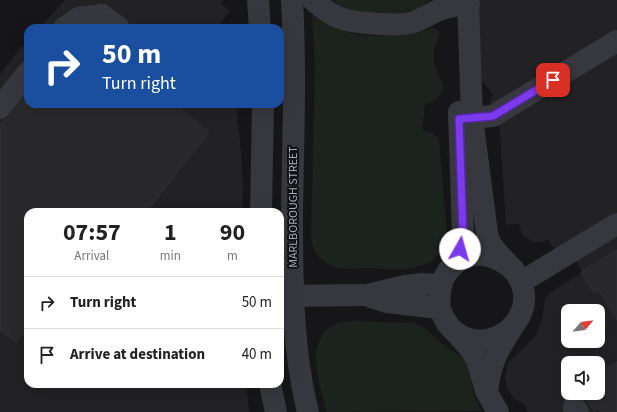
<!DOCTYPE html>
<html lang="en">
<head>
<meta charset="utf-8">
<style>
  :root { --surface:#fff; --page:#f6f6f6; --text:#222; --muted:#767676; --line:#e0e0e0 }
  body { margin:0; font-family:"Source Sans 3",sans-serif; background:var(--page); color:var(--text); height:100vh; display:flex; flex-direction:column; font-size:15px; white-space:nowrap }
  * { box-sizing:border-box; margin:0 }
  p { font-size:13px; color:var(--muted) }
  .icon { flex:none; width:22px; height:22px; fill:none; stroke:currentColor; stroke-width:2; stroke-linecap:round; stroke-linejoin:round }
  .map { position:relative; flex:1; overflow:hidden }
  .panel { position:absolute; left:24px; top:208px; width:260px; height:180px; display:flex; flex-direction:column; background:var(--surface); border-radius:12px; box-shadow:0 4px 16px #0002 }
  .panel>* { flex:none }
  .banner { position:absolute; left:24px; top:24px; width:260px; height:84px; border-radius:12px; box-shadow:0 4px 16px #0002; background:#1a4fa0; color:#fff; overflow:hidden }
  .needle { width:26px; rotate:61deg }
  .buttons { position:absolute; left:561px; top:304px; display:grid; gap:8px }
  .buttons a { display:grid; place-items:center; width:44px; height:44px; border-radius:8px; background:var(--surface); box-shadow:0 4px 16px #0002; font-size:20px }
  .pin { position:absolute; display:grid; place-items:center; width:34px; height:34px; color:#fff; margin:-17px; border-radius:8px; box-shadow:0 2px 6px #0006 }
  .me { position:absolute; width:44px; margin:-22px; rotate:7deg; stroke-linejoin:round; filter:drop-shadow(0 0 3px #0008) }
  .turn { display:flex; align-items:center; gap:14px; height:84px; padding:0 12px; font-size:18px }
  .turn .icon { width:52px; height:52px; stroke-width:2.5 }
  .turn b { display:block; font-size:28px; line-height:34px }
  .eta { display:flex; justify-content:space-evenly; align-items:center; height:68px; text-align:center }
  .eta b { font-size:24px; font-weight:700; line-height:28px }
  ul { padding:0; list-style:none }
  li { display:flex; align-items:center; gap:12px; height:52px; padding:0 12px; border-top:1px solid var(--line) }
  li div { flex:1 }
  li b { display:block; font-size:15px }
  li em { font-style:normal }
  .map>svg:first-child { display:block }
  .built { fill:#222225; fill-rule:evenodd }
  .green { fill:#1c231d }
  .building { fill:#29292c; stroke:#303034 }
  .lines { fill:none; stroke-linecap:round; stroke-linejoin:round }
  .minor { stroke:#37383d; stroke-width:22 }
  .route-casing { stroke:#51269a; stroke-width:10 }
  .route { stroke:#7c3aed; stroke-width:7 }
  .labels { text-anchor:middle; stroke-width:4; stroke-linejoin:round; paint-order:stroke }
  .street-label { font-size:12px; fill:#a8adb8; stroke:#111113 }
</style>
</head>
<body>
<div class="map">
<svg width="617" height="412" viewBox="0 0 617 412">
  <rect width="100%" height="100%" fill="#161618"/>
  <g class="built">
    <path d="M65,0H223L221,4L230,11L216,28H39Z"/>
    <path d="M478,0H617V412H528L523,403L514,399L507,388L505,378L507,366L509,361L524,348L535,336L542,320L545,298L549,296L548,294L581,273L582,271L567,245L556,252L548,240L543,242H533L523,236L519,224L506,225L498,102L490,105V101L493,94L482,81ZM568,311H598V341H568ZM568,363H598V393H568Z"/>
    <path d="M28,40V104H236L241,150L243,189L242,212H28V384H246L249,412H0V75L13,57Z"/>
  </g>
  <g class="green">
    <path d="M331,0H429C417,18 369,15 350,10C343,8 337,4 331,0Z"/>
    <path d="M312,15C347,40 392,41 432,28L439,31C440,39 434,45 434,53C434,57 434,64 436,68C437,73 440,78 442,83C445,94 435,102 425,104L422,130L433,133L439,138L447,234C440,276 400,269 368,268C354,268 338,271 326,263C316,256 311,246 311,234L315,66Z"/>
    <path d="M351,321L413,323L422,326L442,344L466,360L470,371L473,394L482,411L327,412C318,378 299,326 351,321Z"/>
  </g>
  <g class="building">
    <path d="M28,92V104H173L209,132L146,212H28V327L16,342L0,330V125L10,116Z"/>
    <path d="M617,250V320L599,290L594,293L581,272Z"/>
    <path d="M617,362V412H601L599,408L594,411L583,393H598V374Z"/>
  </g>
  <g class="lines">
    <g class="minor">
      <path d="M258,0L260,28"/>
      <path d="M292,0C296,72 293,144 292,216C292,281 292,348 308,412"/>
      <path d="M313,0C336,22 351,22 380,24C392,25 403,25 414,22C422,19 430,14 439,10C448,6 458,5 469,4"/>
      <path d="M468,0L472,118L487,233C488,237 489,241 491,244C502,261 522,272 524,294C527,330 483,355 454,331C448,326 444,319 441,311C438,306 440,299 440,293C441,270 464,250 488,256C499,258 506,264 514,270"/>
      <path d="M64,28L79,18L102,15L119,28"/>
      <path d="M0,108L28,72"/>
      <path d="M459,119L493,116L617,41"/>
      <path d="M261,212L263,104"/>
      <path d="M457,262L463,235L459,112"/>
      <path d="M521,282L617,224"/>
      <path d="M280,296L368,295L405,286L423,284L441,285"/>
      <path d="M371,297L387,302L439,308"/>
      <path d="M456,333L472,351L477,360L486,391L498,412"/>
      <path d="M270,384L276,412"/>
      <path d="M487,390C491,362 497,352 512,328"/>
      <path d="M574,407L578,412"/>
    </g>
  </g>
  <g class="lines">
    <defs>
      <path id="route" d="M460,249L463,235L459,119L493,116L553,80"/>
    </defs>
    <use href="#route" class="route-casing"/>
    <use href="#route" class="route"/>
  </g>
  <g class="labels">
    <g class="street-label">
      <text transform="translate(293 207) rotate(-90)" y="4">MARLBOROUGH STREET</text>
    </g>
  </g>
</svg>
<div class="buttons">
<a><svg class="needle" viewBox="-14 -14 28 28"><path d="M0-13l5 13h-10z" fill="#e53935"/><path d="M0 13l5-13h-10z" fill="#767676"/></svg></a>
<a><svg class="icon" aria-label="sound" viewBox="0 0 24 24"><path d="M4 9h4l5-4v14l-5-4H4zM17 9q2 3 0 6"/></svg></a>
</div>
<div class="pin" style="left:553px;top:80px;background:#d93025"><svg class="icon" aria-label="arrive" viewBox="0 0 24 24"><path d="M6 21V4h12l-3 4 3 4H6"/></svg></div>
<svg class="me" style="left:460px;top:249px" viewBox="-20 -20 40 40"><circle r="19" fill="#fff"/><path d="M0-13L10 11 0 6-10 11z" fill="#7c3aed"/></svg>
<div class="banner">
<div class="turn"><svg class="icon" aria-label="right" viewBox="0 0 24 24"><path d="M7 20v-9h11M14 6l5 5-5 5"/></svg><div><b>50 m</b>Turn right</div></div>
</div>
<section class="panel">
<div class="eta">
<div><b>07:57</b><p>Arrival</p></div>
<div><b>1</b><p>min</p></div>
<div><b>90</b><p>m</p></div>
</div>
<ul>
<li><svg class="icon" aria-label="right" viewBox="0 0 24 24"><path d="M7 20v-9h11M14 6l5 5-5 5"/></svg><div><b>Turn right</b></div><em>50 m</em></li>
<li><svg class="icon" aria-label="arrive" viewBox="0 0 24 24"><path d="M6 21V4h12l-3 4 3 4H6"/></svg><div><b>Arrive at destination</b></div><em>40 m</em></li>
</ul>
</section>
</div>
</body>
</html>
